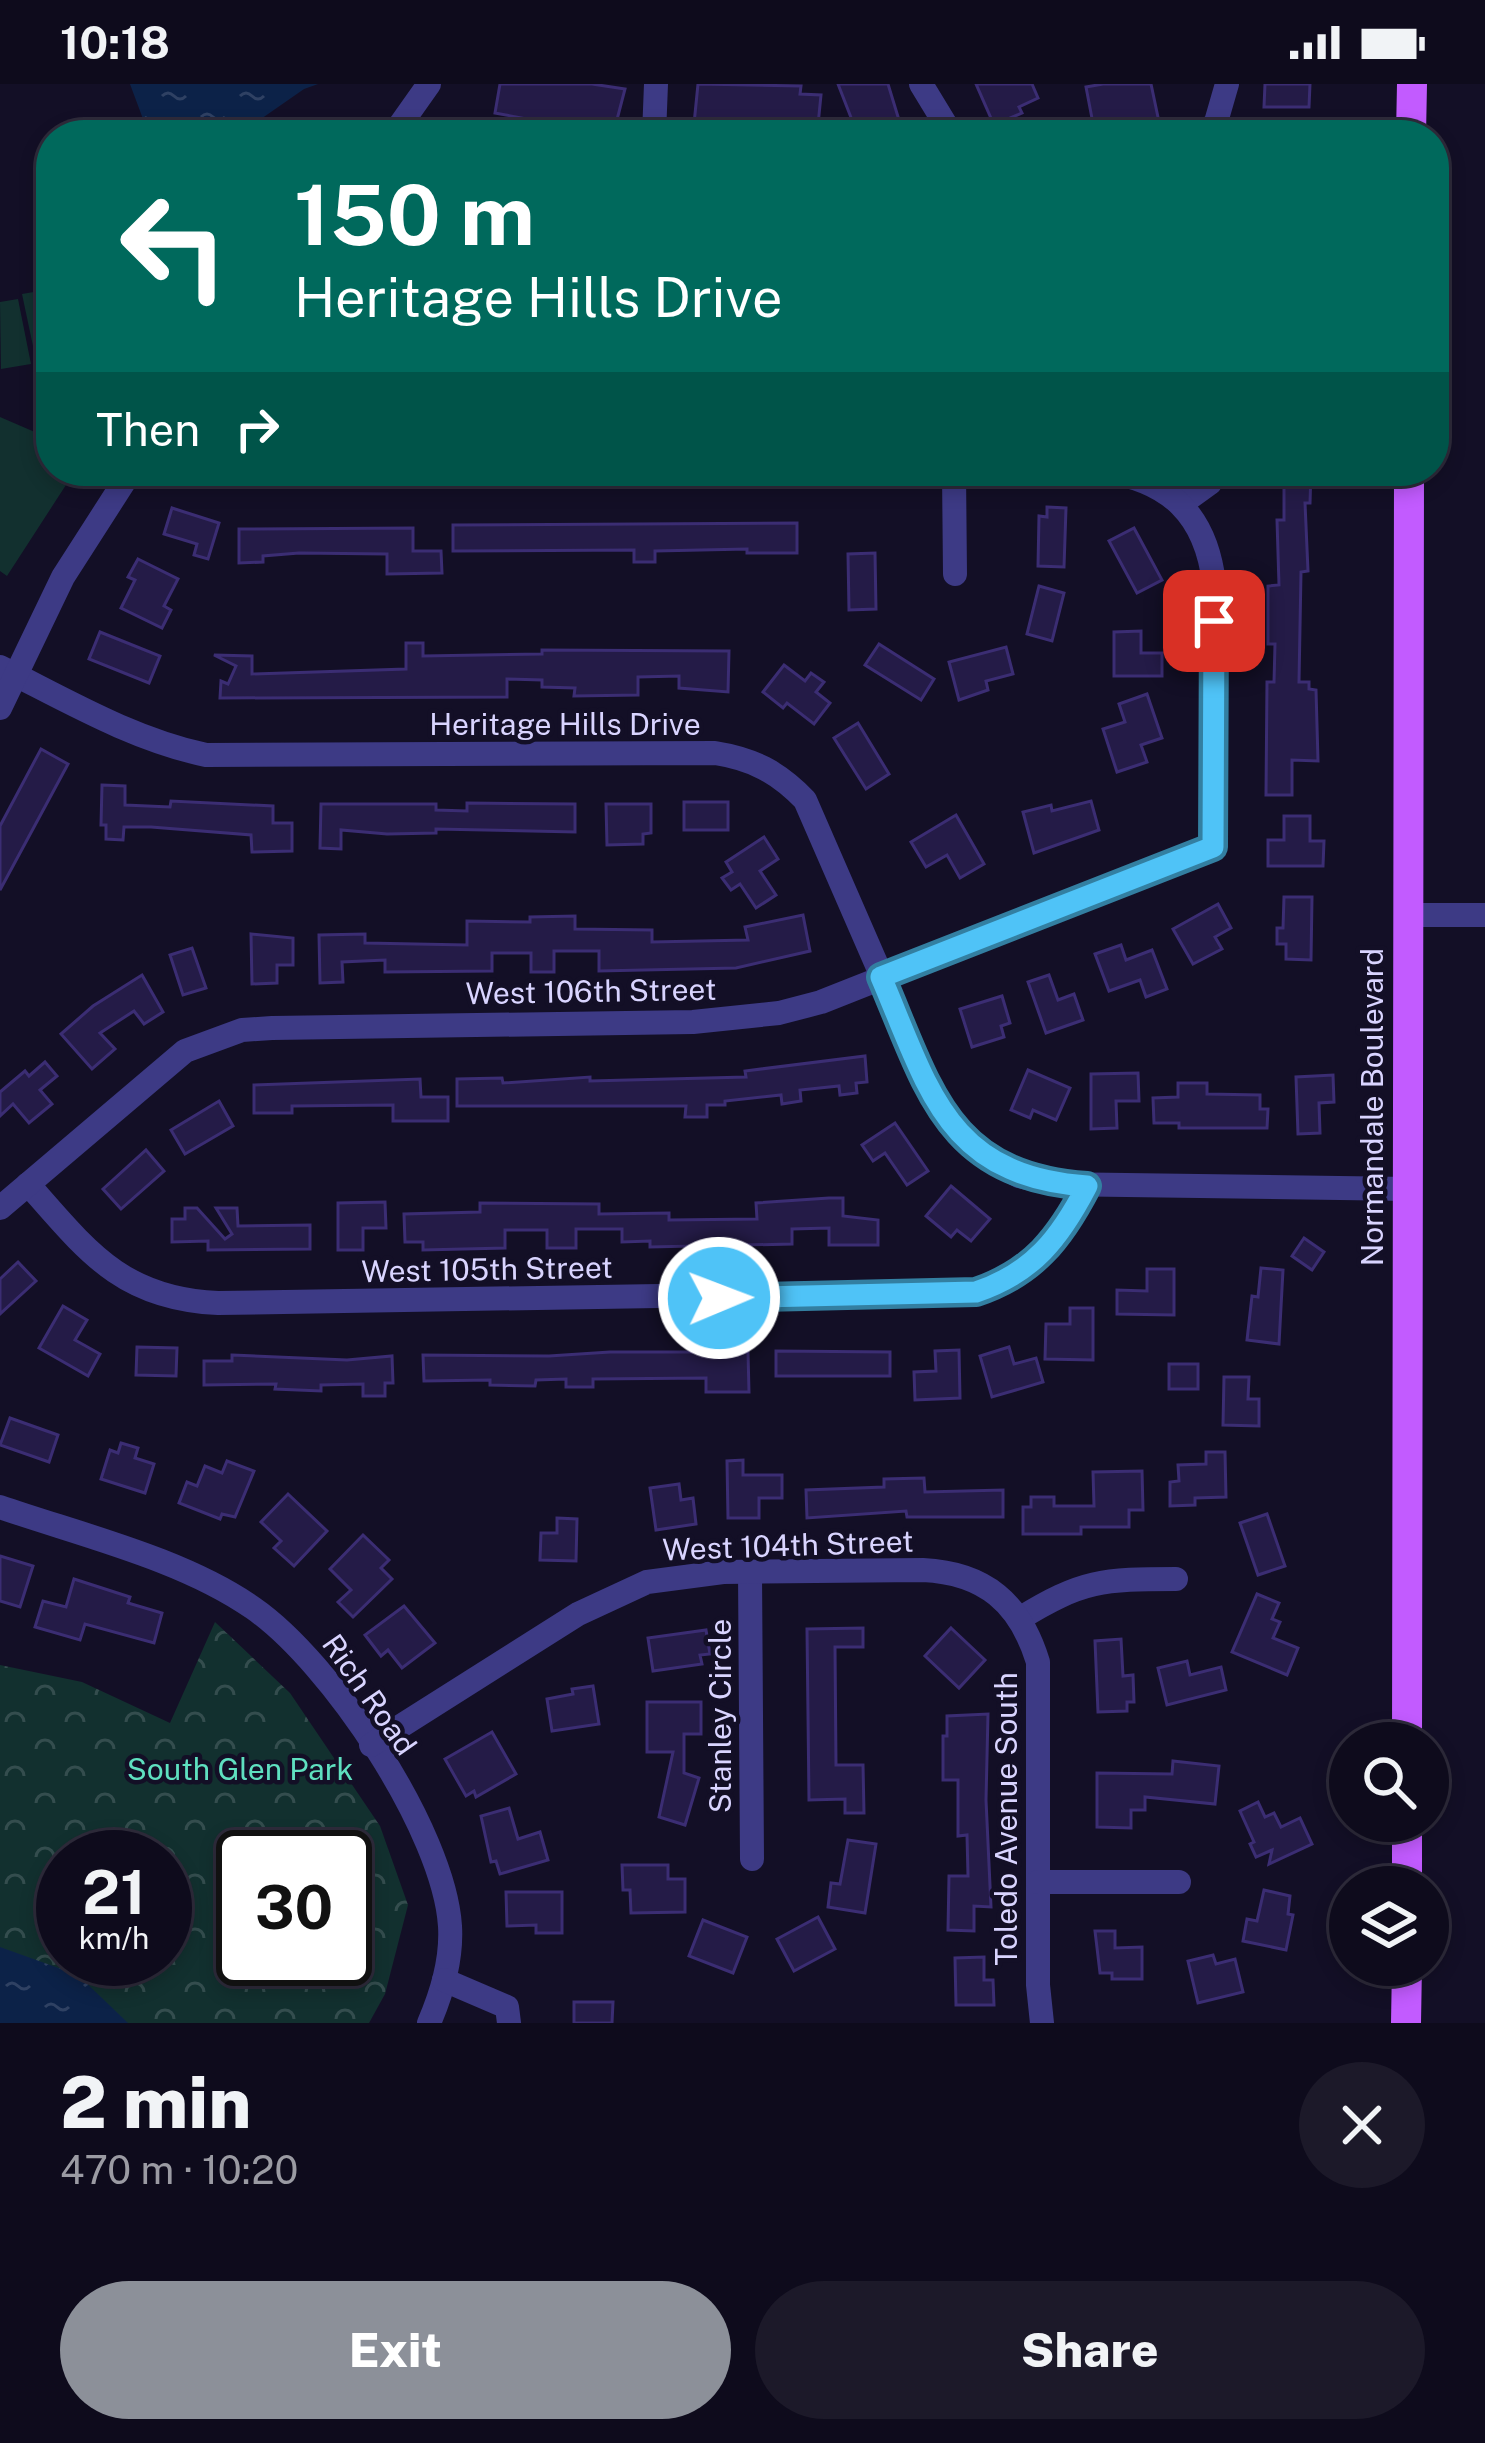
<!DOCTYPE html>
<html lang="en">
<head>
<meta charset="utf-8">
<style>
  :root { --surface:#0e0b1c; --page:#1c1929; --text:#f1f3f6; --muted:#9b9ba3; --line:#2e2b3b; --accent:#8c9099 }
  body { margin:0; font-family:"Public Sans",sans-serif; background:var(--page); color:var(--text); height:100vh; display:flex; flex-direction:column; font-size:45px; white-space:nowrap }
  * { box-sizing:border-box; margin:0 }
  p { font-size:39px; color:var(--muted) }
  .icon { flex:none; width:66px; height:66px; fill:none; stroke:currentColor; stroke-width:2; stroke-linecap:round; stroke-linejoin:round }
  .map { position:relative; height:1939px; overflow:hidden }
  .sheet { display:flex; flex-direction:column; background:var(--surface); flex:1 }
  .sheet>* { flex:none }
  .hud { position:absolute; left:36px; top:36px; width:1413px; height:366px; border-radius:48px; box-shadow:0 6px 18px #0003,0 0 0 3px var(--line); background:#00695c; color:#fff; overflow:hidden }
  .controls { position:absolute; left:1329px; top:1638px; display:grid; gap:24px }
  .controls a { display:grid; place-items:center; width:120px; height:120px; border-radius:50%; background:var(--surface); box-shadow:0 6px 18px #0003,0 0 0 3px var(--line); font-size:60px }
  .speed { position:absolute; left:36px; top:1746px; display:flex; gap:24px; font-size:60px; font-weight:700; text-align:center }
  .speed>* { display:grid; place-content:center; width:156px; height:156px; border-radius:50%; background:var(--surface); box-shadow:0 6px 18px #0003,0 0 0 3px var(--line); line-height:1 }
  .speed small { font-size:30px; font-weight:400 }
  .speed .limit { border:6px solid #111; border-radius:18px; background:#fff; color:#111 }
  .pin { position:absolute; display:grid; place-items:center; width:102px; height:102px; color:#fff; margin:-51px; border-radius:24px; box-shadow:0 6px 18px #0006 }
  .me { position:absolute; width:132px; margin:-66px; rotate:89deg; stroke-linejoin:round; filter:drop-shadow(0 0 9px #0008) }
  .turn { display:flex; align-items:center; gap:42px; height:252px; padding:0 60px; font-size:54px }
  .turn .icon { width:156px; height:156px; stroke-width:2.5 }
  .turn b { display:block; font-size:84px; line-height:102px }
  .then { display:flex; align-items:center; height:114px; padding:0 60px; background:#0003; gap:24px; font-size:45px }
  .round { display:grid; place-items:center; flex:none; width:126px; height:126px; border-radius:63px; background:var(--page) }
  .overview { display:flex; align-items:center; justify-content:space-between; height:204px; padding:0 60px }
  h1 { font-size:72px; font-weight:800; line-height:90px }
  .cta { display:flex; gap:24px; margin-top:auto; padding:24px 60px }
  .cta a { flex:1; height:138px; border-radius:72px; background:var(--accent); color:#fff; font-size:48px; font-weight:800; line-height:138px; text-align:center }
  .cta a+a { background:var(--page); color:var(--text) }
  .status { display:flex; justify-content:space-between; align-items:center; height:84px; padding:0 60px; background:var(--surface); direction:ltr }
  .status svg { height:33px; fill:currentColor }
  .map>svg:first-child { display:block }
  .park { fill:url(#park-crowns); fill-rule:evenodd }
  .garden { fill:#12302f }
  .water { fill:url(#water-ripples) }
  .building { fill:#241b47; stroke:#3b2d73; stroke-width:3 }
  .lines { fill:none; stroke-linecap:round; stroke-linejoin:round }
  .minor { stroke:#3d3a85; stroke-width:24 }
  .major { stroke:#c25bff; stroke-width:30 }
  .route-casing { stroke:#337fa1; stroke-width:30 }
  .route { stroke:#4fc3f7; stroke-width:21 }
  .labels { text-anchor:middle; stroke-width:9; stroke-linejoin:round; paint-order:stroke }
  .street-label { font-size:30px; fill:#d9d4ff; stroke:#130f26 }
  .park-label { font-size:30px; fill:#5fe0c0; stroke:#130f26 }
</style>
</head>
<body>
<div class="status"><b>10:18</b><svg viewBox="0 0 49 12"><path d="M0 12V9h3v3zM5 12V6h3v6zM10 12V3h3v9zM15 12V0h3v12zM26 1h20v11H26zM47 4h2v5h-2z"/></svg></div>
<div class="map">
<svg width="1485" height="1939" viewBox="0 0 1485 1939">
  <defs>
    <pattern id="park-crowns" width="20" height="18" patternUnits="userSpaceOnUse" patternTransform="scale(3)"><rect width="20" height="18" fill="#12302f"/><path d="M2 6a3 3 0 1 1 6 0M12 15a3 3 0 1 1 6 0" fill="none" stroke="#344d4e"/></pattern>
    <pattern id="water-ripples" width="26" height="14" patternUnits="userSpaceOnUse" patternTransform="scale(3)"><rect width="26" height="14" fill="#0c2248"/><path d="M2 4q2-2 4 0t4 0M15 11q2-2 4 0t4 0" fill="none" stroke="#2f4163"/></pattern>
  </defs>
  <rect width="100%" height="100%" fill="#130f26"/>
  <path class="park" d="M215,1538L290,1609L380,1742L408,1821L385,1910L369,1939H0V1581L82,1598L170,1639ZM63,1773H165V1875H63ZM243,1773H345V1875H243Z"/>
  <g class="garden">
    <path d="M51,205V278L37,281L22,210Z"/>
    <path d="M18,215L31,280L1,285L0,218Z"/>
    <path d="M0,333L51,355V387H75L7,492L0,487Z"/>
  </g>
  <g class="water">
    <path d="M130,0H318L304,5L238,51H149Z"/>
    <path d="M0,1863L78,1891L128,1939H0Z"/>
  </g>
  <g class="building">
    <path d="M500,0H592L625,5L613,51L495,29Z"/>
    <path d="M698,0L801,2L800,10L821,11L817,51L694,40Z"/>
    <path d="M838,0H888L899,36L857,49Z"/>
    <path d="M976,0H1032L1038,14L1019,23L1022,29L994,41Z"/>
    <path d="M1103,0H1151L1159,38L1095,50L1086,3Z"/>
    <path d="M1265,0H1310L1309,23H1264Z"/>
    <path d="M1284,387H1311L1310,419H1305L1308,487L1301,488L1299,598H1309V605L1316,606L1318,677L1292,676V711H1266L1267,598H1274L1275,560H1268V502L1279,501L1277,436H1284Z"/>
    <path d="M1047,423L1066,424L1064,483L1038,482L1039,432L1047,433Z"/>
    <path d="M172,424L219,439L208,475L194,471L197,460L164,450Z"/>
    <path d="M797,439V469H747V465L655,467V478H634V466L453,467V441Z"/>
    <path d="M413,444V467H441L442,489L387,490V470L299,469L263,472V478L239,479V445Z"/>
    <path d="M1134,444L1162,496L1137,509L1109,457Z"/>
    <path d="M875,469L876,525L849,526L848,470Z"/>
    <path d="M138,475L178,495L164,522L171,526L162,544L121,524L135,496L128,493Z"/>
    <path d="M1039,502L1064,509L1052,557L1027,550Z"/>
    <path d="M1141,547V569H1162V592H1114V548Z"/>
    <path d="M100,548L160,572L149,599L89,575Z"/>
    <path d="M406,559H423V572L542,570V566L729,567L728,608L679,604V592L638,593V611L574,612L575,604L542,603V596L507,595V613L220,614L221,597L228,600L236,582L214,571L252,572V590L406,585Z"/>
    <path d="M879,560L934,595L921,616L865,581Z"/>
    <path d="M1006,563L1013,590L986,597L988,606L959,616L949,578Z"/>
    <path d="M784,581L805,597L811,589L824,598L816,608L830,619L814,640L787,619L783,624L763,608Z"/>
    <path d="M1147,610L1162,654L1141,661L1147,678L1117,688L1103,645L1125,638L1119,620Z"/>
    <path d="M858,639L889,690L866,705L834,654Z"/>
    <path d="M41,665L68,680L0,806V742Z"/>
    <path d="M102,701L125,702V721L170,723L171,717L273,722V739H292V767L252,768L251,751L151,743H124L123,756L106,755V741H101Z"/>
    <path d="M1091,717L1099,746L1034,769L1023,728L1051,721L1052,727Z"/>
    <rect x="684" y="718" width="44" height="28"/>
    <path d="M467,719L575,720V748L436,745V749L387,750L341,746V765L320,764L321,720H436V726L467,727Z"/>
    <path d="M606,720H651V749L643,750V760L607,761Z"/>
    <path d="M956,731L984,780L960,794L947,771L926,783L911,758Z"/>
    <path d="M1284,732H1310V757H1324L1323,782H1268V756H1284Z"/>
    <path d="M764,753L778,775L760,787L776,811L756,824L740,800L731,806L722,794L732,788L726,778Z"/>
    <path d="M1284,813H1312L1311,876L1286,875V860H1277V844H1283Z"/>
    <path d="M1218,820L1231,844L1215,853L1222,865L1193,880L1173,845Z"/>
    <path d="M803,831L810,867L736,884L599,887V867H554V888H531V869H492V887L385,888V876L342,878L343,898L320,899L319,851L365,850V859L467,861V837L530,838V833L575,832V845L652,846V858L748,856L745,843Z"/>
    <path d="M251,850L293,854V881H277V899L252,900Z"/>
    <path d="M1121,861L1126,876L1152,866L1167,905L1146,913L1140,896L1109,907L1095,870Z"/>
    <path d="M192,864L206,904L183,911L170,871Z"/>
    <path d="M142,891L163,928L144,940L134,927L100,949L115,965L92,985L61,950L93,922Z"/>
    <path d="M1049,891L1058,916L1074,910L1083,936L1046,949L1028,898Z"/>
    <path d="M1002,912L1010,939L1001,942L1004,953L972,963L960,925Z"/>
    <path d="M865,972L867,998L856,999L857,1009L840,1011L839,1002L800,1006L801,1017L782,1020L781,1011L725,1017V1021H707V1033H685L686,1022H457V995L502,994L503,999L590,993V997L746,993L745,987Z"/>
    <path d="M45,978L57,992L40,1006L52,1020L29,1039L13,1020L0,1032V1008L25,987L29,992Z"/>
    <path d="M1028,986L1070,1004L1056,1036L1033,1026L1030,1034L1011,1026Z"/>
    <path d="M1138,989L1139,1017H1116L1117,1044L1091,1045V990Z"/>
    <path d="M1333,991L1334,1018L1319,1019L1320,1049L1298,1050L1296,993Z"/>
    <path d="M420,995L421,1013H448V1037H393V1021L292,1022V1029H254V1001Z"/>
    <path d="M1178,999H1207V1010L1260,1011V1025H1268L1267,1044H1179V1039H1154L1153,1014L1178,1013Z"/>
    <path d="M219,1017L233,1042L185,1070L171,1046Z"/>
    <path d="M895,1039L928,1087L907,1101L885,1069L873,1077L862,1061Z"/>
    <path d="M146,1066L164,1087L121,1125L103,1105Z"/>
    <path d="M951,1102L990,1135L971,1157L957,1146L951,1153L926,1132Z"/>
    <path d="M829,1114H843V1132L878,1136V1161H829V1144L792,1145V1160L650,1163V1157L622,1158V1145H576V1164H547V1146H505V1164L423,1166V1158H405L404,1130L480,1128V1119L599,1120V1130L669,1129V1136L757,1135L756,1119Z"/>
    <path d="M385,1118L386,1144H363V1166H338V1119Z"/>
    <path d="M185,1124H197L225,1155L232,1150L216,1124H237L238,1142L310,1141V1165L208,1166V1157L172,1158V1135H185Z"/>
    <path d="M1304,1154L1324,1168L1312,1186L1292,1172Z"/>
    <path d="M18,1178L36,1197L0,1230V1195Z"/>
    <path d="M1261,1184L1283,1186L1279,1260L1247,1256L1252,1212L1258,1213Z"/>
    <path d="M1147,1185H1174V1231L1117,1230V1206L1147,1207Z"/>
    <path d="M63,1222L87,1236L75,1256L100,1270L88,1292L39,1264Z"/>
    <path d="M1070,1224H1093V1276L1045,1275L1046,1240H1070Z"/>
    <path d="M137,1263L177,1264L176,1292L136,1291Z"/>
    <path d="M1009,1263L1014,1280L1036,1274L1043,1298L992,1313L980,1272Z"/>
    <path d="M959,1266L960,1314L915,1316L914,1288L936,1287L935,1267Z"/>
    <path d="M776,1267L890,1268V1292H776Z"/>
    <path d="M610,1268H748L749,1308H706V1294L593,1295V1303H566V1295L536,1296L535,1302L490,1301V1296L424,1297L423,1271L549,1272Z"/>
    <path d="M232,1271L347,1276L392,1272L393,1299H385V1312H363V1300L321,1301V1307L275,1305L276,1300L204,1301V1277H232Z"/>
    <rect x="1169" y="1280" width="29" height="25"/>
    <path d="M1224,1293H1249L1248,1315H1259V1342L1223,1341Z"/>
    <path d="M10,1334L58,1351L49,1378L0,1361Z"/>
    <path d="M121,1359L138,1364L135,1374L154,1380L145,1409L101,1395L110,1366L118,1369Z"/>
    <path d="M1206,1368H1225L1226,1413L1195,1414V1421L1170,1422V1398L1179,1397L1178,1381L1206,1380Z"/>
    <path d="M743,1376V1391H782V1414H759V1434H728L727,1377Z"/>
    <path d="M227,1377L254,1387L235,1433L222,1430L220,1435L179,1419L187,1398L197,1402L205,1382L222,1389Z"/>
    <path d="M1142,1387L1143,1426H1129V1443H1081V1450H1023V1423H1031V1413H1054V1422H1094L1093,1388Z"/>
    <path d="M924,1394L925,1408L1003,1406V1433H907L906,1427L807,1434L806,1406L884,1403V1395Z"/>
    <path d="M679,1400L681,1416L693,1414L696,1440L656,1446L650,1404Z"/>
    <path d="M288,1410L327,1447L294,1482L274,1464L281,1457L261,1438Z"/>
    <path d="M1267,1430L1285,1482L1258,1491L1240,1439Z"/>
    <path d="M557,1434L577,1435L576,1477L540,1476L541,1449H557Z"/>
    <path d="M363,1451L389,1476L381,1484L392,1495L353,1533L338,1518L351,1506L330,1485Z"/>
    <path d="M0,1472L33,1482L20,1523L0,1517Z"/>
    <path d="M74,1495L130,1513L128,1519L162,1529L154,1559L85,1540L80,1556L35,1543L43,1517L66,1523Z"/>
    <path d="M1257,1510L1279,1519L1272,1535L1280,1538L1273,1554L1298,1564L1287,1591L1232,1568Z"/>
    <path d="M404,1522L435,1559L402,1584L388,1566L381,1572L365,1551Z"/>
    <path d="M863,1544V1563H835L836,1681H863L864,1729H845V1715L809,1716L807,1545Z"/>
    <path d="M951,1544L985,1576L959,1604L925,1572Z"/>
    <path d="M706,1546L710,1570L700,1571L702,1580L653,1587L648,1554Z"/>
    <path d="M1121,1555L1123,1592L1133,1591L1134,1618H1127V1627L1098,1628L1095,1557Z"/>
    <path d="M1187,1577L1190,1591L1221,1583L1226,1606L1167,1621L1158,1584Z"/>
    <path d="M593,1602L599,1640L552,1647L547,1615L573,1610L572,1605Z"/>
    <path d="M647,1618H701V1650H684V1689L699,1694L685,1741L659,1733L673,1668H647Z"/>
    <path d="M988,1630L986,1716L991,1823L974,1822V1847L948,1846L949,1792H968L967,1751L958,1752V1696H943V1652H947V1632Z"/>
    <path d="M492,1648L516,1690L476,1713L474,1707L466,1712L445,1675Z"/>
    <path d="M1173,1677L1219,1682L1215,1720L1145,1713V1726H1131V1744L1097,1743V1689L1172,1690Z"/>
    <path d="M1258,1718L1265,1733L1274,1729L1281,1743L1300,1734L1312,1760L1269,1780L1272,1766L1256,1773L1250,1760L1254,1758L1240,1727Z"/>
    <path d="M509,1724L518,1755L540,1748L548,1776L500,1790L496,1777L491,1778L481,1732Z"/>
    <path d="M848,1756L876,1760L865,1829L828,1823L831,1799L840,1800Z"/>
    <path d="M622,1781H668V1795H685V1828L631,1829L630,1806H623Z"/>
    <path d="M1264,1806L1290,1812L1288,1830L1293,1831L1286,1866L1243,1857L1247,1835L1257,1837Z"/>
    <path d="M506,1808H562V1849H536V1841L507,1842Z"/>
    <path d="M818,1833L835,1865L794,1887L777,1855Z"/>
    <path d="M703,1836L747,1853L733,1889L689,1872Z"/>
    <path d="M1095,1847H1115V1864L1142,1863V1895H1112V1889H1100Z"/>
    <path d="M1213,1871L1216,1880L1235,1875L1243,1908L1198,1919L1188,1877Z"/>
    <path d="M984,1873V1896H993L994,1921H956L955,1874Z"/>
    <path d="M574,1918H613L612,1939H574Z"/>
  </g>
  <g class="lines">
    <g class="minor">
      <path d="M921,0L952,51"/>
      <path d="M393,51L429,0"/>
      <path d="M654,51L656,0"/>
      <path d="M1205,51L1216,38L1227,0"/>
      <path d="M231,387L269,393L1091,387"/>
      <path d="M954,388L955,490"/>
      <path d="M1181,420L1210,399"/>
      <path d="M0,583C68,617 132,655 206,671L715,669C753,675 778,688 805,716L940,1026L962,1054L989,1075L1019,1092L1053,1100L1409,1105"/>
      <path d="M0,624L63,493L131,387"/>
      <path d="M1410,831H1485"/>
      <path d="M28,1100C87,1167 122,1215 218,1219L975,1207C1033,1189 1060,1154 1087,1102"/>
      <path d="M0,1124L185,967L242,946L272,944L693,938L779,929L821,918L1213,763L1214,499C1206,431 1170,396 1102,387"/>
      <path d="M0,1423C81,1451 183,1475 253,1524C331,1578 444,1747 450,1842C452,1875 442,1909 429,1939"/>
      <path d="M750,1488L752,1775"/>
      <path d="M1019,1535C1082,1496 1103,1495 1176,1495"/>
      <path d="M371,1661L578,1530L647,1498L723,1488L923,1486C985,1489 1020,1519 1038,1578V1901L1042,1939"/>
      <path d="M1038,1798H1179"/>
      <path d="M444,1896L507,1923L509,1939"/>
    </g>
    <g class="major">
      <path d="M1411,51L1412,0"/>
      <path d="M1407,1659L1409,387"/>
      <path d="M1407,1803V1737"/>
      <path d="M1406,1939L1407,1881"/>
    </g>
  </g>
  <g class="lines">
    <defs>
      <path id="route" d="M719,1214L976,1208C1033,1189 1060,1154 1087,1102C946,1092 929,1005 881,893L1213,763L1214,537"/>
    </defs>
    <use href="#route" class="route-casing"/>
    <use href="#route" class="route"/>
  </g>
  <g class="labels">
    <g class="street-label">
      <text x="565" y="651">Heritage Hills Drive</text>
      <text transform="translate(591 908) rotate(-1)" y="10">West 106th Street</text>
      <text transform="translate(1373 1023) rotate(-90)" y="10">Normandale Boulevard</text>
      <text transform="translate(487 1186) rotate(-1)" y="10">West 105th Street</text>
      <text transform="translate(788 1462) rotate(-2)" y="10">West 104th Street</text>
      <text transform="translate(369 1611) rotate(55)" y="10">Rich Road</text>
      <text transform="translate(721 1632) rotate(-90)" y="10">Stanley Circle</text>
      <text transform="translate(1007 1735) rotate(-90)" y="10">Toledo Avenue South</text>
    </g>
    <g class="park-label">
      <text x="240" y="1696">South Glen Park</text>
    </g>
  </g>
</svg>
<div class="controls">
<a><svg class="icon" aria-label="search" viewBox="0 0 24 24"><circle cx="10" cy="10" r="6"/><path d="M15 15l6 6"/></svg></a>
<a><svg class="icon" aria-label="layers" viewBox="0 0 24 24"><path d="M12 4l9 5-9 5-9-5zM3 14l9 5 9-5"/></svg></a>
</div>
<div class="speed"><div>21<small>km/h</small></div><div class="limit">30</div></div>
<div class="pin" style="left:1214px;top:537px;background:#d93025"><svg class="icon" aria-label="arrive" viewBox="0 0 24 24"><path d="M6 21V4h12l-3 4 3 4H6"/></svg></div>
<svg class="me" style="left:719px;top:1214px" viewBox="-20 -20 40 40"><circle r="17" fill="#4fc3f7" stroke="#fff" stroke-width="3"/><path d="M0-11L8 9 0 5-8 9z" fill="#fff"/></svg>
<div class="hud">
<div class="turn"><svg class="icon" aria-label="left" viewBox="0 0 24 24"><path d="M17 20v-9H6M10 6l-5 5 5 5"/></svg><div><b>150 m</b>Heritage Hills Drive</div></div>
<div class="then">Then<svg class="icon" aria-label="right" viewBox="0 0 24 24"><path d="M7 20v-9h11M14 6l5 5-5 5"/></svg></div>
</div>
</div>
<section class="sheet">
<div class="overview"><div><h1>2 min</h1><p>470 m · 10:20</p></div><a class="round"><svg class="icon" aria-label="close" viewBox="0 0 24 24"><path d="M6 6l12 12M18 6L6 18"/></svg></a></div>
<div class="cta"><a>Exit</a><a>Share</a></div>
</section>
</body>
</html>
